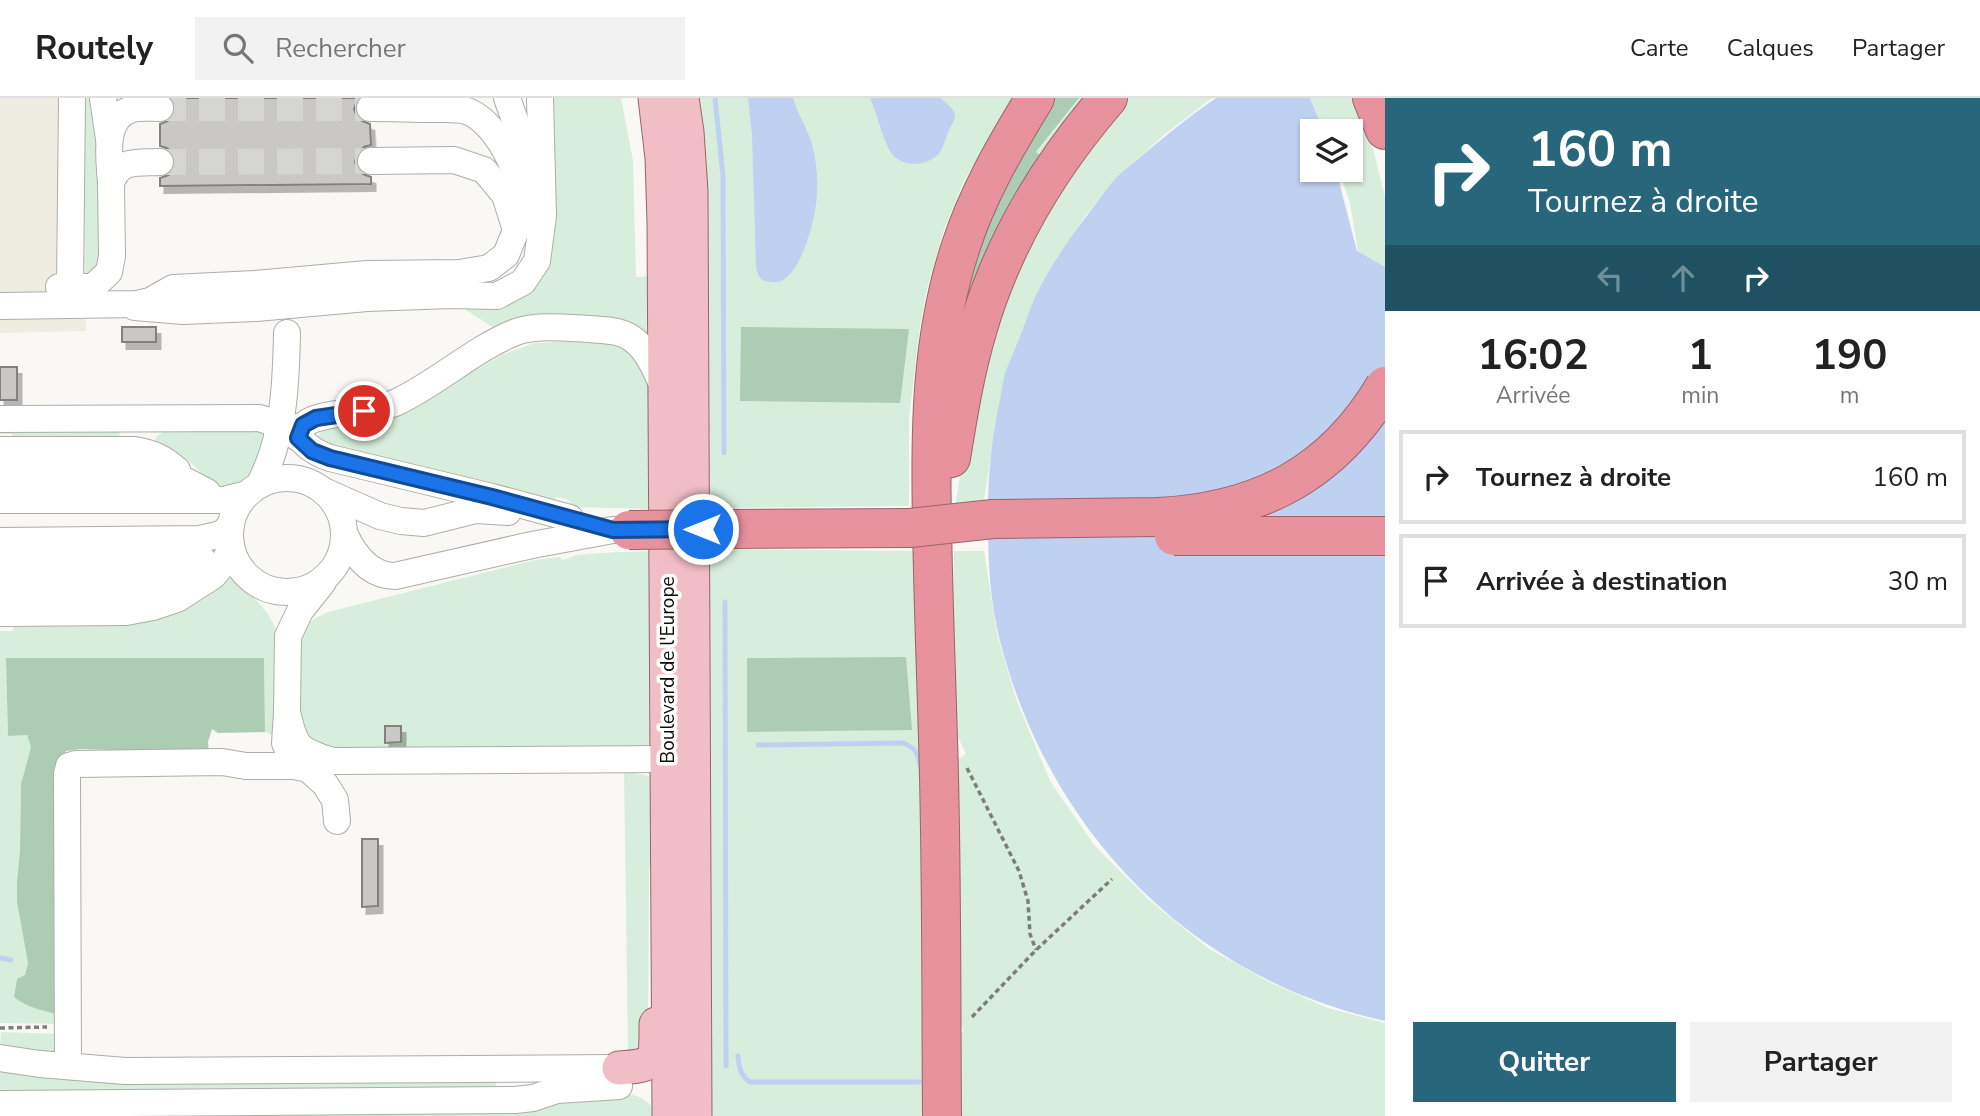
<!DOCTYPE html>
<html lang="fr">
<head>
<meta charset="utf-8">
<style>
  :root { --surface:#fff; --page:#f2f2f2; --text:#222; --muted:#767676; --line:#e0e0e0; --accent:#28667c }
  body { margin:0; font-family:"Nunito Sans",sans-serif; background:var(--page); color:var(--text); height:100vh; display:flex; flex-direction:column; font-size:26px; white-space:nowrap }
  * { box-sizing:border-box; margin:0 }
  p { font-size:23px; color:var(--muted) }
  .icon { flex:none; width:38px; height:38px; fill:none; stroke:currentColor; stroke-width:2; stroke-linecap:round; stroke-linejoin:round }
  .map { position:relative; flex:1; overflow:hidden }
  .drawer { display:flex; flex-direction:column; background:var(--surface); width:595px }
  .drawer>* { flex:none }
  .top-card { background:#28667c; color:#fff; overflow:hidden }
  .tools { position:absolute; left:1300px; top:21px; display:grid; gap:14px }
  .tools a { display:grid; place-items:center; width:63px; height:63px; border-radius:0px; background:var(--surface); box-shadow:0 2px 5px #0004; font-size:35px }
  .pin { position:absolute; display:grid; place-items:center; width:60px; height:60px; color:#fff; margin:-30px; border:4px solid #fff; border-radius:50%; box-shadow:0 2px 7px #0007 }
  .me { position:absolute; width:77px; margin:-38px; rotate:270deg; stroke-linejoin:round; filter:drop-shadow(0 0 5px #0008) }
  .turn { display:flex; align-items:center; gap:24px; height:147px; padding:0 28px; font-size:32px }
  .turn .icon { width:91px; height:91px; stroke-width:2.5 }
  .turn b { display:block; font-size:49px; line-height:60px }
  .lanes { display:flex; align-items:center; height:66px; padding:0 28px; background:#0003; justify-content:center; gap:35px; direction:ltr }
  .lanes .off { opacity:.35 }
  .eta { display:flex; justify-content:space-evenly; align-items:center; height:119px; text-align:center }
  .eta b { font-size:42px; font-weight:700; line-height:49px }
  .action { display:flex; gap:14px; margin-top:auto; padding:14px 28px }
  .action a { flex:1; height:80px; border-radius:0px; background:var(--accent); color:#fff; font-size:28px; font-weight:700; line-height:80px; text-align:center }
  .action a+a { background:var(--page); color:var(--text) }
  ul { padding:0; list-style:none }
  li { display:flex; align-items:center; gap:21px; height:94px; margin:0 14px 10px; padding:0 14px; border:4px solid var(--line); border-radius:0px }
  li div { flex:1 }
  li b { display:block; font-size:26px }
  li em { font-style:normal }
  header { display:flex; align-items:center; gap:42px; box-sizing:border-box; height:98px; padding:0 35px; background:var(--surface); border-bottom:2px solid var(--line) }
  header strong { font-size:33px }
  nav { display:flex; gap:38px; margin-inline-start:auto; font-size:24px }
  .search { width:490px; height:63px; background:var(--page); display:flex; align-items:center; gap:18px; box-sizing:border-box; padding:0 24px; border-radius:0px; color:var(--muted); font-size:26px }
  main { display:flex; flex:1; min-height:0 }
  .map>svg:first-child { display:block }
  .built { fill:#efece2 }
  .green { fill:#d7eedc }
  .forest { fill:#adccb4 }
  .water { fill:#bfd1f0 }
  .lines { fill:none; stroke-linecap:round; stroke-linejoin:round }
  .stream { stroke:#bfd1f0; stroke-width:5 }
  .building { fill:#c9c8c5; stroke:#82817e; stroke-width:2; filter:url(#shadow) }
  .minor-tunnel { stroke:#d5d5d1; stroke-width:26; stroke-dasharray:26 13; stroke-linecap:butt }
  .minor-casing { stroke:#aeada9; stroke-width:28 }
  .major-casing { stroke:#9b636a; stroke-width:35 }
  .highway-casing { stroke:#9b636a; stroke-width:40 }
  .path { stroke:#7e7d7a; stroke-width:3.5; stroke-dasharray:5 3.5; stroke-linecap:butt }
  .minor { stroke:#fff; stroke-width:26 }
  .major { stroke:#f1bec5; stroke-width:33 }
  .highway { stroke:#e8929e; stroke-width:38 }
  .highway-bridge-casing { stroke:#9b636a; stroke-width:40; stroke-linecap:butt }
  .highway-bridge { stroke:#e8929e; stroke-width:38 }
  .route-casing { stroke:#114b97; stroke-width:18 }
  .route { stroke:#1a73e8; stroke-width:12 }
  .labels { text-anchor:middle; stroke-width:7; stroke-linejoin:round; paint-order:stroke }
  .street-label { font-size:19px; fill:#0c0c0a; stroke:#fff }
</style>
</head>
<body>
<header>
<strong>Routely</strong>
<div class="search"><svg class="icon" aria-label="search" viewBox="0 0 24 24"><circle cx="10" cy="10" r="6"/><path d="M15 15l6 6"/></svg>Rechercher</div>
<nav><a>Carte</a><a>Calques</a><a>Partager</a></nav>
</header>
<main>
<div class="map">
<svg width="1385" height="1018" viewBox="0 0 1385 1018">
  <defs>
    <filter id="shadow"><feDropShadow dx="4.5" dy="7" stdDeviation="0" flood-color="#0004"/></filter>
  </defs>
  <rect width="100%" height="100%" fill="#f9f8f4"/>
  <path class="built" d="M0,0H88L86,233L0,235Z"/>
  <g class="green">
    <path d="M83,0H98L99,174L84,179L86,175Z"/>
    <path d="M544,0H621L633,63L636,179L653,178L654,255L637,233L505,232L494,230L458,207L523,190Z"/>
    <path d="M691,0H1012L964,83L944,132L927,191L920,228L909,320V408L705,410Z"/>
    <path d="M1079,0H1088L1044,61L1036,55Z"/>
    <path d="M1123,0H1212L1164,37L1125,72L1084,119L1049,178L996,326L983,408H955L978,268L1030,127Z"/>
    <path d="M1310,0H1355L1367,27L1385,99V170L1359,159L1350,105L1339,72H1351V33H1325Z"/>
    <path d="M610,241L634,255L654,297L652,411L574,409L567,401L557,399L551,404L315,343L325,327L383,322L411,309L502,257L534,245Z"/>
    <path d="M120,329L119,346L12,347V336H0V330Z"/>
    <path d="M172,330L262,331L268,341C255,367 253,384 222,390C195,376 187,350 154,347C155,336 163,334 172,330Z"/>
    <path d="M704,451L921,453L931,1018H705Z"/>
    <path d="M653,453L651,644L643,651L318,653L301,642C300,616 291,542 309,525C314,520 322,517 328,514L535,462L560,459L562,462C569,461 572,458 578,457C603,454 628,454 653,453Z"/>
    <path d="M954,453H984L997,536L1016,601L1050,683L1094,747L1148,801L1208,850L1269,884L1328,910L1385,925V1018H954L953,945L964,932L957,923L955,652L959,661L966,656L951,624Z"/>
    <path d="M228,474C246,495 272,510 278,539L275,638L265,634L264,561L6,560L8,637H27L31,649L21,686L20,752L17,783V804L28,865L25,878L62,926L0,925V533H13V522Z"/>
    <path d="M624,673L649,678L656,696L657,740L649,772L648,938L645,948L628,952Z"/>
    <path d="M1,934L62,936V956L0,952Z"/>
    <path d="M0,964L64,972L68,982L496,981V994L0,998Z"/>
    <path d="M630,996C643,999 652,1006 657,1018H0Z"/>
  </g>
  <g class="forest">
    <path d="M1055,0H1079L1036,54L1044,61L959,243L969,152L1042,16Z"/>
    <path d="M741,229L909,231L900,305L740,303Z"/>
    <path d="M906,559L912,632L747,634V560Z"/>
    <path d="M6,560H264L265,634L218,635L212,631L208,644L209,655L82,651L66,653L60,662L56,916C41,912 26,909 14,899L17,881L25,877L28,865L17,804V783L20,752L21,686L31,649L27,637L8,638Z"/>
  </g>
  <g class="water">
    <path d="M748,0H793C798,18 809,32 813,50C816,64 818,79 817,94C817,116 803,171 783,182C776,186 768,184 762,182L758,177L756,168L752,37Z"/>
    <path d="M870,0H941C945,5 954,10 955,17C955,22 951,28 949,32C946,39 944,47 941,53C931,68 904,71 892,56C884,46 877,15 870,0Z"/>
    <path d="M1216,0H1310L1324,33H1312V72H1336L1357,153L1385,169V923C1192,881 1049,734 1000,543C990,504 988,464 988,424C987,386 991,348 998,311C1001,299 1002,287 1005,275C1010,262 1016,249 1021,236C1026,223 1030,210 1036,197C1052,165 1073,135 1095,107C1102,98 1109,87 1117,79C1126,70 1136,63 1145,55C1168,36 1191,17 1216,0Z"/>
  </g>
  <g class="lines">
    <g class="stream">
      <path d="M715,0L723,78L724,355"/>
      <path d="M725,504L726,968"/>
      <path d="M758,647L903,645C915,650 918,654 920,667"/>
      <path d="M0,860L11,862"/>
      <path d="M738,958C739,969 740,977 750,984H919"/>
    </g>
  </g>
  <g class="building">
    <path d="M172,0H358L354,11L356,17L362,23L370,26L371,47L364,49L358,55L355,64L358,72L363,76L371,79V86L160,88V80L169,77L174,71L176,64L173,55L167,50L160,48V26L168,23L174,17L176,11Z"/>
    <rect x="122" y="229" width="34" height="15"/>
    <rect x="0" y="269" width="17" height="33"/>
    <path d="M385,628H401V644L385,645Z"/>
    <path d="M362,741H378V808L362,809Z"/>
  </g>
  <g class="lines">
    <g class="minor-tunnel">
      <path d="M160,10H370"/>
      <path d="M160,64L371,63"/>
    </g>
    <defs>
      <g id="minor">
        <path d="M103,0L109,41"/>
        <path d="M507,0L517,28L520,73"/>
        <path d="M370,10C392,10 413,11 435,11C446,11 457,10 467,13C500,25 527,90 527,122"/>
        <path d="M111,86C110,63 101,20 132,11C140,9 151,10 160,10"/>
        <path d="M59,189H93L109,174L112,158L111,86C118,60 139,65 160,64"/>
        <path d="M70,189L72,0"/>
        <path d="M0,208L137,206L150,203L173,190L255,186L367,176L459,175L489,170L506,157L516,132L505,97L484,72L454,62L371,63"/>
        <path d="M135,209L183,213L256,210L367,200L452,197L497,198L523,184L537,163L543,118L540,0"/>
        <path d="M0,321L259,320L272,324L279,334"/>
        <path d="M292,329C302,345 312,354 330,360L492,399L570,420"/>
        <path d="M298,340C300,335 301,329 305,326C320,313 374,315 397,304C439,284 473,251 516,234C536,226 569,230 590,231C599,232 608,232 617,234C643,240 653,266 663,288"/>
        <path d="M0,352H135C153,355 163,360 177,372"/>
        <path d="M0,376L165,377L184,382L207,394"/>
        <circle cx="287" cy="437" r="57"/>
        <path d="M259,387C284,341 286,287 287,235"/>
        <path d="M326,394L380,418L401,423L424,425L476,412L508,414"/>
        <path d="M0,402H223L247,396"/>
        <path d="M345,437C355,458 370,478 395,478L532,447L613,432H629"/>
        <path d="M0,443L200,441L222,436L231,427"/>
        <path d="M0,467L191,465L204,463"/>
        <path d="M323,484L300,513L288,538L287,614L285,645L289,654L325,686L335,702L337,723"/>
        <path d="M0,492L155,488L199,473"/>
        <path d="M0,515L126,514L153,509L177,501L213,478L225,464L231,447"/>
        <path d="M287,614C295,649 297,652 332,663L668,661"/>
        <path d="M0,960L40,966L125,973L618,970"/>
        <path d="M68,967L67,676L69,668L76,666L222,664L246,668H293L310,671"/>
        <path d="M0,1006L515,1002L533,1000L557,992L619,988"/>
      </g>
      <g id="major">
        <path d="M655,0L662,60L664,124L669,1018"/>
        <path d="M682,0L687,34L691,93L695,1018"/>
        <path d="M619,970C657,968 656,963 656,926"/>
      </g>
      <g id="highway">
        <path d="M1372,0L1385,32"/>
        <path d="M951,360C958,317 965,273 978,230C1003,145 1050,67 1108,0"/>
        <path d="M728,431L910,430"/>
        <path d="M942,1018C941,893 942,767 938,642C936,569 933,497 932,424C930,332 931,240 960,151C977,97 1005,49 1035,0"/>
      </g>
    </defs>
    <use href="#minor" class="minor-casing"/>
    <use href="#major" class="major-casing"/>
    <use href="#highway" class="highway-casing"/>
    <g class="path">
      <path d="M967,670L1019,773L1028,803L1030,836L1036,852"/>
      <path d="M972,919L1036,852L1112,781"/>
      <path d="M0,930L47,929"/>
    </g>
    <use href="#minor" class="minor"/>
    <use href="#major" class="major"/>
    <use href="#highway" class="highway"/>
    <defs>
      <g id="highway-bridge">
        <path d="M910,430L993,421L1158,419C1259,414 1333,376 1385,288"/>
        <path d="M629,432L728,431"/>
        <path d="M1174,438H1385"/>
      </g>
    </defs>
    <use href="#highway-bridge" class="highway-bridge-casing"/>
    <use href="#highway-bridge" class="highway-bridge"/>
  </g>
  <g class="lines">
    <defs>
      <path id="route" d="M364,313L316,320L303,327L298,340L312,353L330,360L492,399L613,432L703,431"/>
    </defs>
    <use href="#route" class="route-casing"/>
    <use href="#route" class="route"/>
  </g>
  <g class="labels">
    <g class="street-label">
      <text transform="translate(667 572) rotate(-90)" y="7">Boulevard de l'Europe</text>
    </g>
  </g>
</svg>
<div class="tools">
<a><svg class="icon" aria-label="layers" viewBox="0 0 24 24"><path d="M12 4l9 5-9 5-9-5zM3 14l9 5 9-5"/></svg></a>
</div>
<div class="pin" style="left:364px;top:313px;background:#d93025"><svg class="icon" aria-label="arrive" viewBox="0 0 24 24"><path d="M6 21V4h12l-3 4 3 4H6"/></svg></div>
<svg class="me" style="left:703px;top:431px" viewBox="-20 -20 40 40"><circle r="17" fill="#1a73e8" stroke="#fff" stroke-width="3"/><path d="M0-11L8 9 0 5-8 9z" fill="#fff"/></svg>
</div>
<section class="drawer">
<div class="top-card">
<div class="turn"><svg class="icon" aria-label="right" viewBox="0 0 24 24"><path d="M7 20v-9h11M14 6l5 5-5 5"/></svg><div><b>160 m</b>Tournez à droite</div></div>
<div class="lanes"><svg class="icon off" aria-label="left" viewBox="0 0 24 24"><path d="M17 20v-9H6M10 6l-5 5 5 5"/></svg><svg class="icon off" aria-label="ahead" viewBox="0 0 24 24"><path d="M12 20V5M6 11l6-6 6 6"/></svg><svg class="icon" aria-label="right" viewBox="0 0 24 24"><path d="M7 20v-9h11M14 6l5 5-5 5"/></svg></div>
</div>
<div class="eta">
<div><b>16:02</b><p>Arrivée</p></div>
<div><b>1</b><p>min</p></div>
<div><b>190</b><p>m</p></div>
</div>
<ul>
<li><svg class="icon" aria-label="right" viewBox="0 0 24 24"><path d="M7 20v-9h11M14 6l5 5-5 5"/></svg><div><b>Tournez à droite</b></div><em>160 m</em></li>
<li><svg class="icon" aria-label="arrive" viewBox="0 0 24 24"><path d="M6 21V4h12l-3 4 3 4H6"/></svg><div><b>Arrivée à destination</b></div><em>30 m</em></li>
</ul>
<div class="action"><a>Quitter</a><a>Partager</a></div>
</section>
</main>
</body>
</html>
